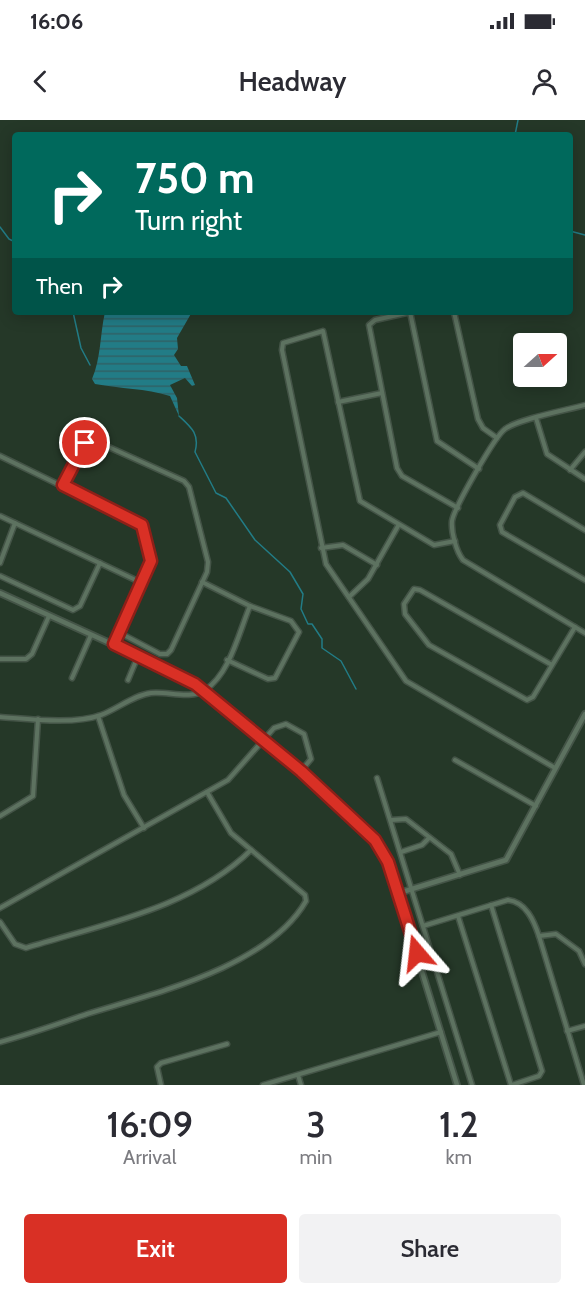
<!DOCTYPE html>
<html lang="en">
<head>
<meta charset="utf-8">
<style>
  :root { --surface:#fff; --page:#f2f2f3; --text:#2b2b33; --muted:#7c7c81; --accent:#d93025 }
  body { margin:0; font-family:Cabin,sans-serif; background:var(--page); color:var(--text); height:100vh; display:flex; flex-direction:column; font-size:22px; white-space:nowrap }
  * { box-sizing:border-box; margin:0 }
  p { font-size:20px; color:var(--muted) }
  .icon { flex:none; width:33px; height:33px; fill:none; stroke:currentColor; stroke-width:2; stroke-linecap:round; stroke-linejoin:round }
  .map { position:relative; height:965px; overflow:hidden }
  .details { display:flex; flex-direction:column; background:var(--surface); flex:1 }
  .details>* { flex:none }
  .hud { position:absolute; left:12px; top:12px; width:561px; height:183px; border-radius:6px; box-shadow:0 3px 15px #0003; background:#00695c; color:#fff; overflow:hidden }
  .needle { width:39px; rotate:69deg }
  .buttons { position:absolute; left:513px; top:213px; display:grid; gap:12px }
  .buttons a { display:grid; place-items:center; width:54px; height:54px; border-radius:6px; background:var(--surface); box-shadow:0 3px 15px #0003; font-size:30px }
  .pin { position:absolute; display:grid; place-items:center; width:51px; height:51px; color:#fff; margin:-26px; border:3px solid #fff; border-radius:50%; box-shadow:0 2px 6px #0007 }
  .me { position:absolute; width:66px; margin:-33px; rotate:343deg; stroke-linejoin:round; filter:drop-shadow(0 0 4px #0008) }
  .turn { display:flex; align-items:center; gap:21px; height:126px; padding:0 24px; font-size:27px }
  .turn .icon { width:78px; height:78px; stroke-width:2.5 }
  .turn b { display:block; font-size:42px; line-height:51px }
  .then { display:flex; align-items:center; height:57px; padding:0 24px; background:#0003; gap:12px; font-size:22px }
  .eta { display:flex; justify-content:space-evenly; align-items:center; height:102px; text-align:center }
  .eta b { font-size:36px; font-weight:600; line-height:42px }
  .action { display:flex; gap:12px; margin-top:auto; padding:12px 24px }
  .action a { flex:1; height:69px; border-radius:6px; background:var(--accent); color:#fff; font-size:24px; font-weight:600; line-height:69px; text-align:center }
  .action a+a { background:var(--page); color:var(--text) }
  .status { display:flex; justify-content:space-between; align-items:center; height:42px; padding:0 30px; background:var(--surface); direction:ltr }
  .status svg { height:16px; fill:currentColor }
  header { display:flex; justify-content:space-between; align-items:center; height:78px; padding:0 24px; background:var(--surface); font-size:27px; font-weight:600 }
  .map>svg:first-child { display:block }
  .water { fill:url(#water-rules) }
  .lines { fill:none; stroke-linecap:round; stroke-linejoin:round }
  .stream { stroke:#227c86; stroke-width:1.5 }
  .minor-casing { stroke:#445447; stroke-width:7 }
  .tertiary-casing { stroke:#445447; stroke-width:8 }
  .minor { stroke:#5d7260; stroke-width:4 }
  .tertiary { stroke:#5d7260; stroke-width:4.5 }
  .route-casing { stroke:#8d1f18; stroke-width:15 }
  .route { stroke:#d93025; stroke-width:10 }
</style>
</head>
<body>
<div class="status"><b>16:06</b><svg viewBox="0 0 49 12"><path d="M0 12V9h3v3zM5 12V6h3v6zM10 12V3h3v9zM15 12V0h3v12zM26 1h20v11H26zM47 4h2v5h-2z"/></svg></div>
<header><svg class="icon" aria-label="back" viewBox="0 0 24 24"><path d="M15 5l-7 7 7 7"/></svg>Headway<svg class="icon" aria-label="person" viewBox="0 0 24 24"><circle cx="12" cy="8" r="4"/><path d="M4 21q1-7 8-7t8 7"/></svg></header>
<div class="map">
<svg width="585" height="965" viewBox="0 0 585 965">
  <defs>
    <pattern id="water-rules" width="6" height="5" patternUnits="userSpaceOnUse" patternTransform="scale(1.5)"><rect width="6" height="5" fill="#227c86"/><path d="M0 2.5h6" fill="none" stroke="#2f6266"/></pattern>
  </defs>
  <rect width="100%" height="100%" fill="#253828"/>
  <path class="water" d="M105,192H192L177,218L178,229L174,235L181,246H187L195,265L192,266L185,258L170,265L177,278L179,296L170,276C145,268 121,269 95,264L92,259C101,238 100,214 105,192Z"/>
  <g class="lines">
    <g class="stream">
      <path d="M515,15L518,0"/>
      <path d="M0,107L9,119L15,122"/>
      <path d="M570,111L585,115"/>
      <path d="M73,192L81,228L90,245"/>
      <path d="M179,296C191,307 200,314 195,332L216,373L226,378L255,420L290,452L303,474L301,489L308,504H312L322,519V528L341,541L356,569"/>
    </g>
    <defs>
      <g id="minor">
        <path d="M410,192L437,321L479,349"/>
        <path d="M411,192L375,200L369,205L397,348L402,356L458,388"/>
        <path d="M454,192L478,299L483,308L497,318"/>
        <path d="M338,282L382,273"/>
        <path d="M585,285C567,290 518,299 505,309C495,316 454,388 452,401C451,412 456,431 463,440L585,513"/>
        <path d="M536,298L547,334L585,359"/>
        <path d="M0,336L142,405L151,441L114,524"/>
        <path d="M570,350L585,332"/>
        <path d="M63,365L85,323L93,320L184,361L189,367L208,442L207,452L171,530L167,534H160L120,513"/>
        <path d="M0,396L142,463"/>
        <path d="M585,410L523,373L515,377L500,405L502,412L585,460"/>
        <path d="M455,421L434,425L360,381L323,211L283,223L282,230L326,444L406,561L555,648"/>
        <path d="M321,428L343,425L377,445"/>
        <path d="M0,443L15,403"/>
        <path d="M0,456L73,490L80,486L100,443"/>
        <path d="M202,462L250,486L291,501L299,512L275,558L268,559L227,540"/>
        <path d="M349,477L368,459L398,406"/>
        <path d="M0,539H26L32,534L49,496"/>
        <path d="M552,545L420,470L414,469L404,484L405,494L429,525L527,580L533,577L575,507"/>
        <path d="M72,558L91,515"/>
        <path d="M128,560L138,536"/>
        <path d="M98,596L124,675L144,708"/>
        <path d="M0,597C28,599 74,605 101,595C117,589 134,575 151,573C168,571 190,580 205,570C230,554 239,512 250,486"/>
        <path d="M455,640L536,686"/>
        <path d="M377,658L472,965"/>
        <path d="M0,696L33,676L38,599"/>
        <path d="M391,700L406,699L451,734L460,755"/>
        <path d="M401,732L422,725L429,718"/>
        <path d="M491,785L542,951L539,956L512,965"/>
        <path d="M0,788L228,660L274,608L286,604L304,614L311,639L301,651"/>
        <path d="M458,796L511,965"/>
        <path d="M0,802L15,824L26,828C103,804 192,788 251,730"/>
        <path d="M423,806L508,780C526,782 534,801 539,816L584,965"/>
        <path d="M539,816L556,814L579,831L585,844"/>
        <path d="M567,911L585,906"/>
        <path d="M0,922C30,914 58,904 87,894C155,873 268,847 306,781L305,775L231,713L207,672"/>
        <path d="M298,955L301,965"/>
        <path d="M161,965L157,947L161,943L227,924"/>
        <path d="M263,965L441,912"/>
      </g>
      <g id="tertiary">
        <path d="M0,473L169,550L195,564L301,651L375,720L388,742L457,965"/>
        <path d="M399,773L506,740L585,594"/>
      </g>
    </defs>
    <use href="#minor" class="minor-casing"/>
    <use href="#tertiary" class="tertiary-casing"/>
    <use href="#minor" class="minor"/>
    <use href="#tertiary" class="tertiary"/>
  </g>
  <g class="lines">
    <defs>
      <path id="route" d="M85,323L63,365L142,405L151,441L114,524L195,564L301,651L375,720L388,742L417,833"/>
    </defs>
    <use href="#route" class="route-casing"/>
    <use href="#route" class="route"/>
  </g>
</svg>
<div class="buttons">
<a><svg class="needle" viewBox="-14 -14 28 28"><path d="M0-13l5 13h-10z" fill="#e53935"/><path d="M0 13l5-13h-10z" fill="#7c7c81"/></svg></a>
</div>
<div class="pin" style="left:85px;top:323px;background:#d93025"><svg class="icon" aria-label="arrive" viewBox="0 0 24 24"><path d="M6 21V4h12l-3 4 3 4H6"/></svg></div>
<svg class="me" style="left:417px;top:833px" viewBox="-20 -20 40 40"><path d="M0-17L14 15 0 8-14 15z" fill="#d93025" stroke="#fff" stroke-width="4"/></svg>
<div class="hud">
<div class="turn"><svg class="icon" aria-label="right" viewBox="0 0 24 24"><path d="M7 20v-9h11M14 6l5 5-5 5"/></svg><div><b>750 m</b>Turn right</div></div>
<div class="then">Then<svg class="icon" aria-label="right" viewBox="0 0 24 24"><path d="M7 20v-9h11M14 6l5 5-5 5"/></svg></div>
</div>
</div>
<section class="details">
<div class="eta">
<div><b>16:09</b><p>Arrival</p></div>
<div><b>3</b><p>min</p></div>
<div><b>1.2</b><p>km</p></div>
</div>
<div class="action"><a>Exit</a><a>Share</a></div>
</section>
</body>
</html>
